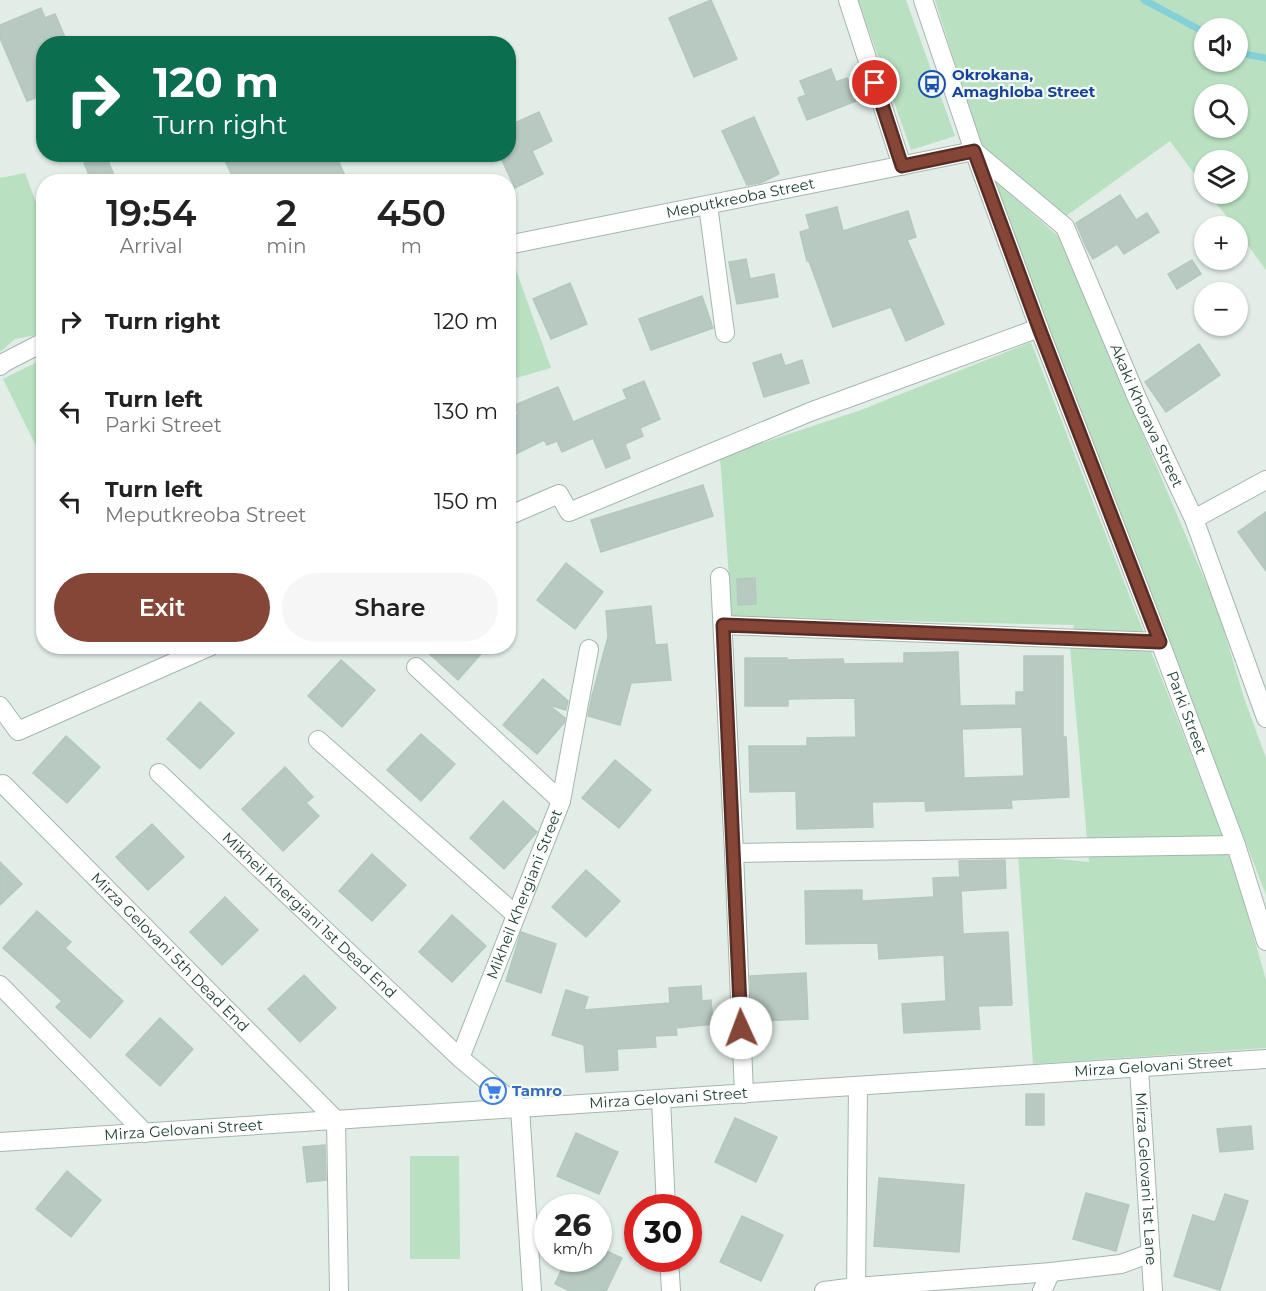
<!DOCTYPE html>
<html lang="en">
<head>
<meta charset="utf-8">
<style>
  :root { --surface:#fff; --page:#f6f6f6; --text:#222; --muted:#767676; --accent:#854537 }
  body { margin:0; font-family:Montserrat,sans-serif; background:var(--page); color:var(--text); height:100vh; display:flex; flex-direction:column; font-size:22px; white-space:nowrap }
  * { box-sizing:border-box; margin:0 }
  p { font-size:20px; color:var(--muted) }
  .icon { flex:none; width:33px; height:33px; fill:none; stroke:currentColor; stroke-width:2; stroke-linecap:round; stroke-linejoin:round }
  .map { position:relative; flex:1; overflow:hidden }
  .side { position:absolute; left:36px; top:174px; width:480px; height:480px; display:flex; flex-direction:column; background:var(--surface); border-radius:24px; box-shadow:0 2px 4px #0004 }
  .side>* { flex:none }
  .guide { position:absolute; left:36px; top:36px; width:480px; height:126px; border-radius:24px; box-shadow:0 2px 4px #0004; background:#0b6e4f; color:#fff; overflow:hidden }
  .fabs { position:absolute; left:1194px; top:18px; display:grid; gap:12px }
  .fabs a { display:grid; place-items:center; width:54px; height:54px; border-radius:50%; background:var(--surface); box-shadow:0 2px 4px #0004; font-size:30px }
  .speed { position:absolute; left:534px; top:1194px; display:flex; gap:12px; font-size:30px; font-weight:700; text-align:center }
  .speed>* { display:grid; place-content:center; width:78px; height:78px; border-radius:50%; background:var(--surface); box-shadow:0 2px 4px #0004; line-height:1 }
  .speed small { font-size:15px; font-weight:400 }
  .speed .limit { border:9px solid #d22; background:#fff; color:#111 }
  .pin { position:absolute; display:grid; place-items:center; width:51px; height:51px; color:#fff; margin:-26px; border:3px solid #fff; border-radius:50%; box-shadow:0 2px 6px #0007 }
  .me { position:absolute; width:66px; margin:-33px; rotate:358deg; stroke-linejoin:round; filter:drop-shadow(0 0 4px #0008) }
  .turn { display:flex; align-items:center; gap:21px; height:126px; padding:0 18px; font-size:27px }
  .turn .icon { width:78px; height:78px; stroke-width:2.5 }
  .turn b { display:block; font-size:42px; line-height:51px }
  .eta { display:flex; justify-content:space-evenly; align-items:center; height:102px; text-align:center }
  .eta b { font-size:36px; font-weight:600; line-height:42px }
  .primary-button { display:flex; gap:12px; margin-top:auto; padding:12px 18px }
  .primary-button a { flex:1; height:69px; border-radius:36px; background:var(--accent); color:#fff; font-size:24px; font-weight:600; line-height:69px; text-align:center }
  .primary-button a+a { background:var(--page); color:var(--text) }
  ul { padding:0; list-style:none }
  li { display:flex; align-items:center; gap:18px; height:90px; padding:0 18px }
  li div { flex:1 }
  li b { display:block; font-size:22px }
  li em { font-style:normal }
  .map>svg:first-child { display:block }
  .green { fill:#b9e0c1; fill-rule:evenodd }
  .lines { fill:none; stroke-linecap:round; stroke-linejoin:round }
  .stream { stroke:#85cfd7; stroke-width:7 }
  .building { fill:#b7c9c0; stroke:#b4c8be; stroke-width:1.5; fill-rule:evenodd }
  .minor-casing { stroke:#a4b6af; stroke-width:20 }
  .minor { stroke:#fff; stroke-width:18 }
  .route-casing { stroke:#562d24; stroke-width:15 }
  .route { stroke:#854537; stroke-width:10 }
  .labels { text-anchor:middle; stroke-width:4.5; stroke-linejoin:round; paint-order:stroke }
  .transit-label { font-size:15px; font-weight:bold; fill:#164399; stroke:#f3f9f6; text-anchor:start }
  .street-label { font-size:15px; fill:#204036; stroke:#f3f9f6 }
  .shop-label { font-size:15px; font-weight:bold; fill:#366cbe; stroke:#f3f9f6; text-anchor:start }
</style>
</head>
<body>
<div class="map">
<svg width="1266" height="1291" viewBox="0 0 1266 1291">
  <rect width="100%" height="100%" fill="#e2ede8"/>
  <g class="green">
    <path d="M858,0H906L955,136L911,150Z"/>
    <path d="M935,0H1266V270L1238,232V226H1234L1209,194H1238V160H1204V187L1170,141L1062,219L980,143ZM1204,28H1238V62H1204ZM1204,94H1238V128H1204Z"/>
    <path d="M25,173L43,221V334L15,339L0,352V178Z"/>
    <path d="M987,173L1059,237L1218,611L1244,698L1266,758V895Z"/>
    <path d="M508,253H510L551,368L509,380Z"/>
    <path d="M1031,342L1232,860L1266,980V1048L1033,1064L1018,855L1089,862L1070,647L1074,625L732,617L720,457L861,410Z"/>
    <path d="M43,359V460L3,379Z"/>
    <path d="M410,1156H459L460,1259H410Z"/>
  </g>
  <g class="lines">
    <g class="stream">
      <path d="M1144,0L1204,32"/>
      <path d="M1238,49L1249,55L1266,58"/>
    </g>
  </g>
  <g class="building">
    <path d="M711,0L737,59L694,77L669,18Z"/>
    <path d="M41,8L45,18L55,14L68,44H44V95L27,101L0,38V25Z"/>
    <path d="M831,69L836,82L847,78L856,101L807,120L798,98L806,95L800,81Z"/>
    <path d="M539,112L552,141L532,151L543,174L515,188L499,154H508V126Z"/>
    <path d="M754,117L779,174L760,183L747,185L722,131Z"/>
    <path d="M103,154H105L117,182H92L84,163Z"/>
    <path d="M222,154H335L348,182H235Z"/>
    <path d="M1120,195L1136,220L1147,213L1159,232L1124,254L1117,244L1093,259L1087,249L1076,223Z"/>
    <path d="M837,207L843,231L908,211L916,237L907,240L944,324L906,341L891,307L833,327L809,261H807L800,232L810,229L806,215Z"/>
    <path d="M746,259L750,279L774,274L778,297L737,304L729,262Z"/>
    <path d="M1192,260L1201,274L1177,289L1168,274Z"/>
    <path d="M570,283L587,324L551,339L533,299Z"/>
    <path d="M702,296L713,328L651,350L639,319Z"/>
    <path d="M1199,344L1220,375L1166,412L1145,382Z"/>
    <path d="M781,354L785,366L802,360L809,383L764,397L753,363Z"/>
    <path d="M644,381L660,419L640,428L643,436L625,444L630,458L606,468L593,438L562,452L557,441L547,445L544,440L508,458V419L518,414L515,405L558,387L573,422L627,399L623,390Z"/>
    <path d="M703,485L713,516L601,552L591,520Z"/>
    <path d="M1266,512V571L1238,532Z"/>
    <path d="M566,563L603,592L575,629L537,600Z"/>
    <path d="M755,578L756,604L738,605L737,579Z"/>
    <path d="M651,606L655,645L667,644L671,680L631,683L620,725L588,716L592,696L608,637L606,611Z"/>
    <path d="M421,646H488L458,680Z"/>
    <path d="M958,652L960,706L1016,705V692H1024V656H1063V737H1066L1069,797L1011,800L1012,808L926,811L925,801L872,802L873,827L797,829L796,791L750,792L749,746H807V738L856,737L855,698L788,699V706H745V658H787V660L843,659L844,664L904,663V653ZM1022,727L1024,776L964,778L962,729Z"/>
    <path d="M341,660L375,690L342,727L308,696Z"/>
    <path d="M543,679L568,701L566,710L549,705L565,718L564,723L537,754L503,725Z"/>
    <path d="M200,702L234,733L200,769L167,739Z"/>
    <path d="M421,734L455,764L421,801L387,770Z"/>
    <path d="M66,736L100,767L67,803L33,773Z"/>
    <path d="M615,760L651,790L619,828L582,798Z"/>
    <path d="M285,767L313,797L306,803L319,816L283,851L242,809Z"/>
    <path d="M503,801L537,832L504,869L470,838Z"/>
    <path d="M152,824L184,857L148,890L116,857Z"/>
    <path d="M372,854L406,885L372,921L339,891Z"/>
    <path d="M1005,860L1006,888L961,891L963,934L1008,932L1012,1005L978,1006L980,1029L904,1033L902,1004L946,1001L944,955L879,959L878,943L806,944L805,891L862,890V901L934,897L933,878L960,877L959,861Z"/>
    <path d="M0,862L22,884L0,905Z"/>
    <path d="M586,870L620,901L586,937L552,907Z"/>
    <path d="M225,897L258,930L222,965L190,932Z"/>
    <path d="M37,911L71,942L65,948L123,1001L90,1038L56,1007L62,1001L3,948Z"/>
    <path d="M452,915L486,946L452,982L419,952Z"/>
    <path d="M521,932L556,944L541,993L506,981Z"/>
    <path d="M806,973L808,1019L752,1021L750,976Z"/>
    <path d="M304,975L336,1008L300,1042L268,1009Z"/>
    <path d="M701,986L702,1001L711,1000L713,1024L676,1028L677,1035L655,1036L656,1047L617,1049L618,1070L586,1072L584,1045L552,1035L566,990L588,997L584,1010L670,1003L669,988Z"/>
    <path d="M160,1018L193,1049L160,1086L126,1055Z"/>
    <rect x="1026" y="1094" width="18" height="31"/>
    <path d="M735,1118L777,1137L756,1182L715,1162Z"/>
    <path d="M1251,1126L1253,1149L1220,1152L1217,1129Z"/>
    <path d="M576,1133L618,1152L599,1194L557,1176Z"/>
    <path d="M325,1145L326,1180L307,1182L303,1147Z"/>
    <path d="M67,1171L101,1200L71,1237L36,1209Z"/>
    <path d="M879,1178L964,1185L959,1252L874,1246Z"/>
    <path d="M1086,1193L1129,1205L1116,1251L1073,1239Z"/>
    <path d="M1225,1194L1248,1201L1220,1290L1174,1276L1193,1215L1215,1222Z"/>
    <path d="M742,1216L783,1235L761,1281L720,1262Z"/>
    <path d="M598,1247L622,1258L606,1291H570L555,1284L567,1258H598Z"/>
  </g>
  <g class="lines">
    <defs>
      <g id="minor">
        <path d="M848,0L902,166"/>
        <path id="s1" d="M923,0L974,151L1039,328L1160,642L1236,845L1266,941"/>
        <path id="s2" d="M974,151L1065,227L1137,398L1194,519L1266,718"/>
        <path d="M708,205L725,333"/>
        <path id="s3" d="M508,245L974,151"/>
        <path d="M0,366L5,362L38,345L44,344"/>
        <path d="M508,516L559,494L569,512L810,412L1039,328"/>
        <path d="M1194,519L1266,480"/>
        <path d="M720,577L734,853L744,1094"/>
        <path d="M723,625L1160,642"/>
        <path d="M416,667L561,801"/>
        <path d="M0,706L18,731L211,646"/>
        <path d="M318,740L516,915"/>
        <path id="s4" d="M159,773L460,1058L520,1108L532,1291"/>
        <path id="s5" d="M3,784L336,1120L339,1291"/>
        <path d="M734,853L1236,845"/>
        <path d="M0,985L145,1133"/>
        <path id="s6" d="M460,1058L561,801L589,649"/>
        <path id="s7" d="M1139,1068L1153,1291"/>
        <path d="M661,1099L666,1208"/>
        <path id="s8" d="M0,1142L1266,1059"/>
        <path d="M669,1258L671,1291"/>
        <path d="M824,1291L856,1287L1051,1272L1121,1264L1151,1253"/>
        <path d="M856,1291L858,1086"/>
        <path d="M1042,1291L1051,1272"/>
      </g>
    </defs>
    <use href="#minor" class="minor-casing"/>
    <use href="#minor" class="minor"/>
  </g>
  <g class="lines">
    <defs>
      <path id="route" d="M741,1028L723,625L1160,642L1039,328L974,151L902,166L875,83"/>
    </defs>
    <use href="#route" class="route-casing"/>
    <use href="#route" class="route"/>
  </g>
  <defs>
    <symbol id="bus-ring" viewBox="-11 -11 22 22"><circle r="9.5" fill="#f3f9f6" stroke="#1a4fb4" stroke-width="1.5"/><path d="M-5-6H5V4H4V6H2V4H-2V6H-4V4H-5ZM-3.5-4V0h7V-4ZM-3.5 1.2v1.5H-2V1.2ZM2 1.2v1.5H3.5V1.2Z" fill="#1a4fb4"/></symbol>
    <symbol id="supermarket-ring" viewBox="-11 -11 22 22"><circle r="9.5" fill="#f3f9f6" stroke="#3f7fe0" stroke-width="1.5"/><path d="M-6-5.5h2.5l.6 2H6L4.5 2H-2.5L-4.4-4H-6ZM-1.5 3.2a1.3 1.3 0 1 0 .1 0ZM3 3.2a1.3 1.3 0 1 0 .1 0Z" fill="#3f7fe0"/></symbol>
  </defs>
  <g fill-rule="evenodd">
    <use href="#bus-ring" x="917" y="69" width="30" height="30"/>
    <use href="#supermarket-ring" x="478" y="1076" width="30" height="30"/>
  </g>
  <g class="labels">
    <g class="transit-label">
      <text x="952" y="80">Okrokana,<tspan x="952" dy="17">Amaghloba Street</tspan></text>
    </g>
    <g class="street-label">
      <text dy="5" stroke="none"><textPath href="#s3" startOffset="237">Meputkreoba Street</textPath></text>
      <text dy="5" stroke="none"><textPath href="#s2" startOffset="324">Akaki Khorava Street</textPath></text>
      <text dy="5" stroke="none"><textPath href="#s1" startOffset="760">Parki Street</textPath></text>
      <text dy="5" stroke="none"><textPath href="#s6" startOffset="176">Mikheil Khergiani Street</textPath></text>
      <text dy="5" stroke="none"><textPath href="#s4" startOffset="207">Mikheil Khergiani 1st Dead End</textPath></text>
      <text dy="5" stroke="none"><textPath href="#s5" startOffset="237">Mirza Gelovani 5th Dead End</textPath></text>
      <text dy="5" stroke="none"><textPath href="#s8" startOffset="1156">Mirza Gelovani Street</textPath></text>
      <text dy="5" stroke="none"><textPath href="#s8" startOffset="670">Mirza Gelovani Street</textPath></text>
      <text dy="5" stroke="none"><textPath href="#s8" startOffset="184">Mirza Gelovani Street</textPath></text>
      <text dy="5" stroke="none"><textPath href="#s7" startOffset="111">Mirza Gelovani 1st Lane</textPath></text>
    </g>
    <g class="shop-label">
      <text x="512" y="1096">Tamro</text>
    </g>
  </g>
</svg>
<div class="fabs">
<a><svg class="icon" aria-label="sound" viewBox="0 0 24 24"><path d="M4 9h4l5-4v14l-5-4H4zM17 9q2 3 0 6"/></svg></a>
<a><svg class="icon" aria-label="search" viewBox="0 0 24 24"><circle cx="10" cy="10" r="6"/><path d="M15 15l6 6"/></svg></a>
<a><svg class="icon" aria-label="layers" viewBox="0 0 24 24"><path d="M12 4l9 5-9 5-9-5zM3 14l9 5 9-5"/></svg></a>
<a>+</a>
<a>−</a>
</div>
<div class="speed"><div>26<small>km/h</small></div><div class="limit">30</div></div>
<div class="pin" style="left:875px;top:83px;background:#d93025"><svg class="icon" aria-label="arrive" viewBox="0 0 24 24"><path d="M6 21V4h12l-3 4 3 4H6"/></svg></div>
<svg class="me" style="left:741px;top:1028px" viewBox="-20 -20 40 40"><circle r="19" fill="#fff"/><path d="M0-13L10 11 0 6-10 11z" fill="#854537"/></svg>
<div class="guide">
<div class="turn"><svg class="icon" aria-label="right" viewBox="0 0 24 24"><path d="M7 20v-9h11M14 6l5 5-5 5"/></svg><div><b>120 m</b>Turn right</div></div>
</div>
<section class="side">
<div class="eta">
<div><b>19:54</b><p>Arrival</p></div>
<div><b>2</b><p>min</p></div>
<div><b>450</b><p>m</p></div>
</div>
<ul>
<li><svg class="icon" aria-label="right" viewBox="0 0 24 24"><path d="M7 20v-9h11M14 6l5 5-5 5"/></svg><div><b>Turn right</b></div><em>120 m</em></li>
<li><svg class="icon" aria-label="left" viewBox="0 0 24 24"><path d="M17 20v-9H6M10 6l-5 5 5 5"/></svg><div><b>Turn left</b><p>Parki Street</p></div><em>130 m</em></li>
<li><svg class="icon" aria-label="left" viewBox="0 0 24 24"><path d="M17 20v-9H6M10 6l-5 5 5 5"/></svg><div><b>Turn left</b><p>Meputkreoba Street</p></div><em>150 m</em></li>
</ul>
<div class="primary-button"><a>Exit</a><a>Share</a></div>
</section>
</div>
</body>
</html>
